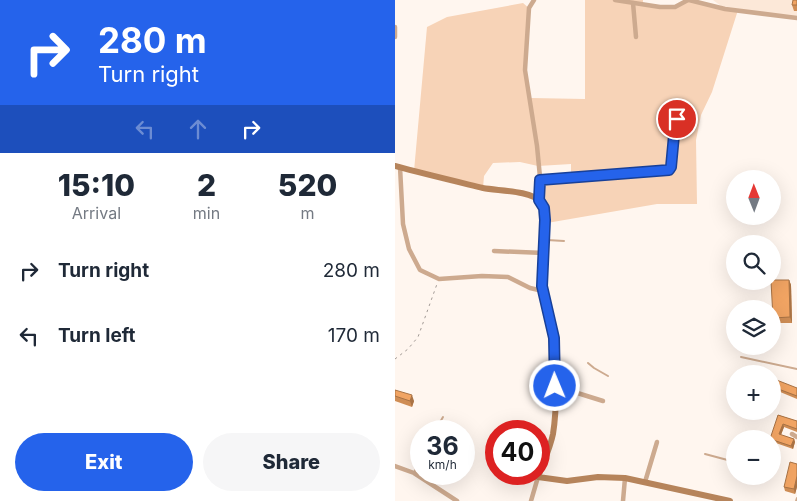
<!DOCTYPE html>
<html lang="en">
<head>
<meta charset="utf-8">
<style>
  :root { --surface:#fff; --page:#f6f6f7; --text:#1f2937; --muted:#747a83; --accent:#2563eb }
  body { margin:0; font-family:Inter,sans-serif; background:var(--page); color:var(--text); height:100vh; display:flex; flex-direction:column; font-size:19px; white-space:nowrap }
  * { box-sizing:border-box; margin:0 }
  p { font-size:16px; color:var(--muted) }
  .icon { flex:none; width:28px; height:28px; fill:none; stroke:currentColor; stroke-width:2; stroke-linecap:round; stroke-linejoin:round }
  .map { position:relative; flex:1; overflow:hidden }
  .sheet { display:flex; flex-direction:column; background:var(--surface); width:395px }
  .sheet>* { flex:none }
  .hud { background:#2563eb; color:#fff; overflow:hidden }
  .needle { width:32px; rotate:359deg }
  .controls { position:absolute; left:331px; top:170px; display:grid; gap:10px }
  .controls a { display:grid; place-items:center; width:55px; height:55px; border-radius:50%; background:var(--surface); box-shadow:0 5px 20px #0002; font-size:25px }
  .speed { position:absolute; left:15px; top:420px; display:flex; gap:10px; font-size:25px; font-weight:700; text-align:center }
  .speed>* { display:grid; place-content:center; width:65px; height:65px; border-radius:50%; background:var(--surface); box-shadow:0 5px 20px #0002; line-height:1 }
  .speed small { font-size:12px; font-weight:400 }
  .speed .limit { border:8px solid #d22; background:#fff; color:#111 }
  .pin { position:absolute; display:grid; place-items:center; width:42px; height:42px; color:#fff; margin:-21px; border:2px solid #fff; border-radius:50%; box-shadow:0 1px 5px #0007 }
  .me { position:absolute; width:55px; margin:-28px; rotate:359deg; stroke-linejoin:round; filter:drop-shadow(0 0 4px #0008) }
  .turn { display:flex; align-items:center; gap:18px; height:105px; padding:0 15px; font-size:22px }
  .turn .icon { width:65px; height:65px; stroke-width:2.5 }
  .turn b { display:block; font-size:35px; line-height:42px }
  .lanes { display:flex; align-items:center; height:48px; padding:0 15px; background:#0003; justify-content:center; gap:25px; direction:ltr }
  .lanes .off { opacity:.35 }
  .eta { display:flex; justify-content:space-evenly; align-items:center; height:85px; text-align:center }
  .eta b { font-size:30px; font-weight:800; line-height:35px }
  .action { display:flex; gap:10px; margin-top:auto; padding:10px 15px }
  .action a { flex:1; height:58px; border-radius:30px; background:var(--accent); color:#fff; font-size:20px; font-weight:800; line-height:58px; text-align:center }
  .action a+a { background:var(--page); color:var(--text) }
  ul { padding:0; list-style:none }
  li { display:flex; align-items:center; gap:15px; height:65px; padding:0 15px }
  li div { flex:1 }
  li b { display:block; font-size:19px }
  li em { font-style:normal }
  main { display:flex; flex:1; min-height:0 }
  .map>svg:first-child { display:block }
  .built { fill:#fce8d8 }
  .green { fill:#f7d3b7 }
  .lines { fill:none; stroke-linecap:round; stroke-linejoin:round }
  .path { stroke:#a29a95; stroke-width:1; stroke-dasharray:2.5 4; stroke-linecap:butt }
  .lane { stroke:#cdaa8f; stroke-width:2 }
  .street { stroke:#cdaa8f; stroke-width:4.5 }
  .secondary { stroke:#b6845b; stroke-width:6 }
  .wall { fill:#cf8d55 }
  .shaded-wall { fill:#a97345 }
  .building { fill:#f1a463; stroke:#a97345 }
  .route-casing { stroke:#184099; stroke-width:12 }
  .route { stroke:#2563eb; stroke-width:9 }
</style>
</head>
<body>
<main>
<section class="sheet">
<div class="hud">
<div class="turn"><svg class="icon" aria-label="right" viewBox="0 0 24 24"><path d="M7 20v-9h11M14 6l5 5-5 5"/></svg><div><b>280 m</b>Turn right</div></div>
<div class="lanes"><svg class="icon off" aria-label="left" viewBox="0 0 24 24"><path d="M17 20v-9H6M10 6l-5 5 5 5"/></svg><svg class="icon off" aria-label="ahead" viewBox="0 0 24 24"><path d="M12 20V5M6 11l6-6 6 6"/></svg><svg class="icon" aria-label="right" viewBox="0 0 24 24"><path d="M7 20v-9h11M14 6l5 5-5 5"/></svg></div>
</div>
<div class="eta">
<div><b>15:10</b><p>Arrival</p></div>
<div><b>2</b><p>min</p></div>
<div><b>520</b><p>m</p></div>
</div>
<ul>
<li><svg class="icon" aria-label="right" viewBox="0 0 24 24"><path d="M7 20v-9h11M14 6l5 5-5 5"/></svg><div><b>Turn right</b></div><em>280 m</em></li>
<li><svg class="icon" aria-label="left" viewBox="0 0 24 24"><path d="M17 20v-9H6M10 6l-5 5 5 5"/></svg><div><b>Turn left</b></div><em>170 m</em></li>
</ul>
<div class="action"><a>Exit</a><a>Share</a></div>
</section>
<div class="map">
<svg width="402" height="501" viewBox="0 0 402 501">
  <rect width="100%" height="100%" fill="#fff6ef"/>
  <path class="built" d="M318,0H402V18L330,9Z"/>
  <path class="green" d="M190,0H248V5L280,7L295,1L343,10L317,92L306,115L301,140L302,204H262L152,223L149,182L176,179V164L143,166L125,162L98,163L89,176L88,188L19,171L32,27L52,17L128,3L135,9L130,70L136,98L190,99Z"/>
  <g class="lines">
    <path class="path" d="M0,359L13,349L23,337L42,284"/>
    <g class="lane">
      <path d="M152,240L169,241"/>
      <path d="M346,357L402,369"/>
      <path d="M193,363L199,368L213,376"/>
      <path d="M40,431L48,417"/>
      <path d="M310,454L340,462"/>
      <path d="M19,473L26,458"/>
      <path d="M401,501L402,498"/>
    </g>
    <g class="street">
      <path d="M139,0L134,8L130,70L142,146L145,177V200"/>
      <path d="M220,0L265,7H280L293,0"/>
      <path d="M294,0L330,9L402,18"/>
      <path d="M238,3L241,37"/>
      <path d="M0,27V37"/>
      <path d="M5,167L8,224L14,249L25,270L44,279L87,276L113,277L135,288L148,291"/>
      <path d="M145,180L274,171L276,167L279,135L286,104"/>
      <path d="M99,251L149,253"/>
      <path d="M160,386L208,401"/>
      <path d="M397,434L402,437"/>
      <path d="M0,466L19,473L62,501"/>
      <path d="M250,482L262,442"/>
      <path d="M136,501L143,477"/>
      <path d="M228,501L230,478"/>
    </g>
    <path class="secondary" d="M0,166C29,174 59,181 88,188C103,191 135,190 146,202C155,212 146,268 147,284C147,303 156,321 159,339C162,364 162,410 158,434C155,449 148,463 143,477L172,481L203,477L230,478L335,501"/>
  </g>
  <g class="wall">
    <path d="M402,0V11H399L397,5Z"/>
    <path d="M394,280L396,285L397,323H379L378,319V309Z"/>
    <path d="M378,382L402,388V399L378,389Z"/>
    <path d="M0,390L19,401L17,407L0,401Z"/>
    <path d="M383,415L402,421V432L389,427L386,435L399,439L400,442L398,449L378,442V439Z"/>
    <path d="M402,464V487L400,494L390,491L389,487Z"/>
  </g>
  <g class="shaded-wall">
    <path d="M394,280L396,285L397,323L395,317Z"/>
    <path d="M17,395L19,401L17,407L15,401Z"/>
    <path d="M388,424L389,427L385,437L384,434Z"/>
    <path d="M399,439L400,442L398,449L396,446Z"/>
    <path d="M402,476V487L400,494L399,489Z"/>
  </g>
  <g class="building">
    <path d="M398,0H402V5H397Z"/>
    <path d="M378,280H394L395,317L378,318L376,281H378Z"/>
    <path d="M379,379L402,388V396L378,387V382Z"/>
    <path d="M0,390L17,395L15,401L0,396Z"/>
    <path d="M383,415L402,421V429L388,424L384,434L399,439L396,446L378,440V439H375Z"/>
    <path d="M395,462L402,464V476L399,489L389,487Z"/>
  </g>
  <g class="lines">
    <defs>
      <path id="route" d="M160,386L159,338L147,286L150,220L149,208L144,200L145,180L274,170L276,167L279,135L282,119"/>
    </defs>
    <use href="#route" class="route-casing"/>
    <use href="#route" class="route"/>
  </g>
</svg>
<div class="controls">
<a><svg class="needle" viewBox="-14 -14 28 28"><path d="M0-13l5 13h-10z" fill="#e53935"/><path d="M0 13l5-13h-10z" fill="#747a83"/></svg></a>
<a><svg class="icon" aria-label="search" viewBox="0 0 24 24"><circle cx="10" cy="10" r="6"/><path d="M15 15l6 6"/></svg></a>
<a><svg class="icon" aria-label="layers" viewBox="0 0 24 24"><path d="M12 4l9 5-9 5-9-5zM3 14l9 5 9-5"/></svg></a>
<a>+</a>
<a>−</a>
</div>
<div class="speed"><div>36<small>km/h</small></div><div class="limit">40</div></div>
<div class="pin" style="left:282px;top:119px;background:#d93025"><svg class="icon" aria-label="arrive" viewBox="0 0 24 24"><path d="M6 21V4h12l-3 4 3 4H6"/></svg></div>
<svg class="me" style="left:160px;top:386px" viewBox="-20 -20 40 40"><circle r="17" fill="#2563eb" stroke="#fff" stroke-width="3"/><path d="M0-11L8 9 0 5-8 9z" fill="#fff"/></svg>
</div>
</main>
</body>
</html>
